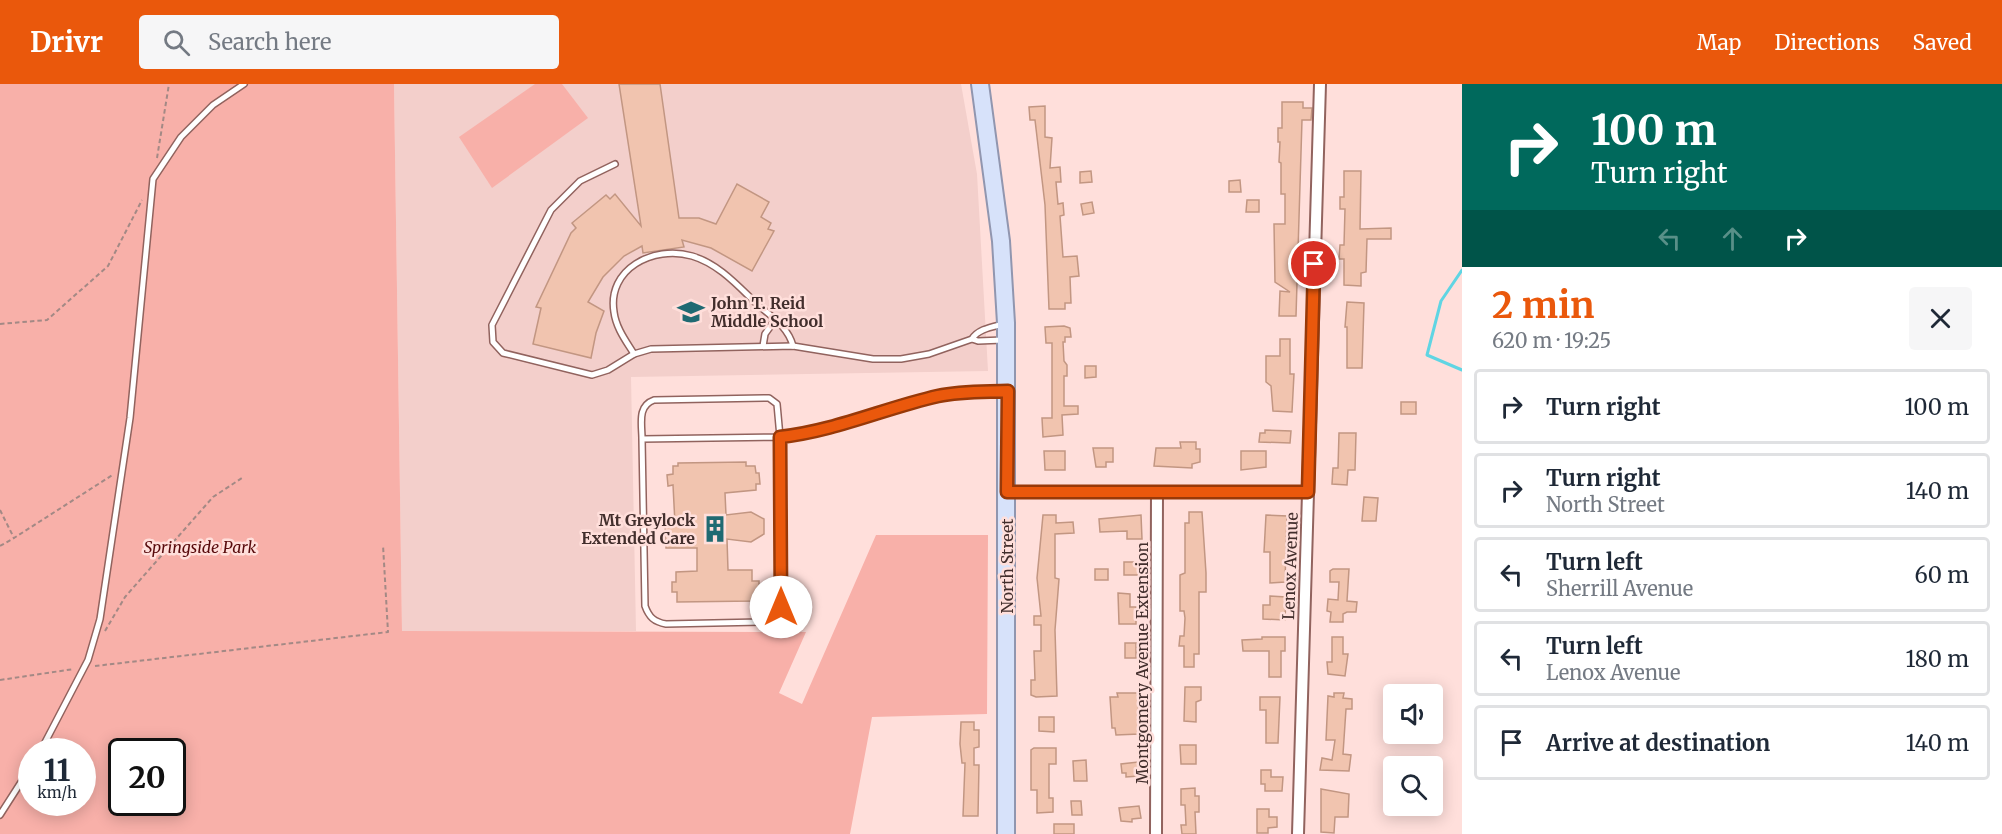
<!DOCTYPE html>
<html lang="en">
<head>
<meta charset="utf-8">
<style>
  :root { --surface:#fff; --page:#f6f6f7; --text:#1f2937; --muted:#747a83; --line:#e0e1e3; --accent:#ea580c }
  body { margin:0; font-family:Merriweather,serif; background:var(--page); color:var(--text); height:100vh; display:flex; flex-direction:column; font-size:22px; white-space:nowrap }
  * { box-sizing:border-box; margin:0 }
  p { font-size:20px; color:var(--muted) }
  .icon { flex:none; width:33px; height:33px; fill:none; stroke:currentColor; stroke-width:2; stroke-linecap:round; stroke-linejoin:round }
  .map { position:relative; flex:1; overflow:hidden }
  .details { display:flex; flex-direction:column; background:var(--surface); width:540px }
  .details>* { flex:none }
  .top-card { background:#00695c; color:#fff; overflow:hidden }
  .fabs { position:absolute; left:1383px; top:600px; display:grid; gap:12px }
  .fabs a { display:grid; place-items:center; width:60px; height:60px; border-radius:6px; background:var(--surface); box-shadow:0 3px 15px #0003; font-size:30px }
  .speed { position:absolute; left:18px; top:654px; display:flex; gap:12px; font-size:30px; font-weight:700; text-align:center }
  .speed>* { display:grid; place-content:center; width:78px; height:78px; border-radius:50%; background:var(--surface); box-shadow:0 3px 15px #0003; line-height:1 }
  .speed small { font-size:15px; font-weight:400 }
  .speed .limit { border:3px solid #111; border-radius:9px; background:#fff; color:#111 }
  .pin { position:absolute; display:grid; place-items:center; width:51px; height:51px; color:#fff; margin:-26px; border:3px solid #fff; border-radius:50%; box-shadow:0 2px 6px #0007 }
  .me { position:absolute; width:66px; margin:-33px; rotate:0deg; stroke-linejoin:round; filter:drop-shadow(0 0 4px #0008) }
  .turn { display:flex; align-items:center; gap:21px; height:126px; padding:0 30px; font-size:27px }
  .turn .icon { width:78px; height:78px; stroke-width:2.5 }
  .turn b { display:block; font-size:42px; line-height:51px }
  .lanes { display:flex; align-items:center; height:57px; padding:0 30px; background:#0003; justify-content:center; gap:30px; direction:ltr }
  .lanes .off { opacity:.35 }
  .round { display:grid; place-items:center; flex:none; width:63px; height:63px; border-radius:6px; background:var(--page) }
  .headline { display:flex; align-items:center; justify-content:space-between; height:102px; padding:0 30px }
  h1 { font-size:36px; font-weight:700; line-height:45px; color:var(--accent) }
  ul { padding:0; list-style:none }
  li { display:flex; align-items:center; gap:18px; height:75px; margin:0 12px 9px; padding:0 18px; border:3px solid var(--line); border-radius:6px }
  li div { flex:1 }
  li b { display:block; font-size:22px }
  li em { font-style:normal }
  header { display:flex; align-items:center; gap:36px; box-sizing:border-box; height:84px; padding:0 30px; background:var(--accent); color:#fff }
  header strong { font-size:28px }
  nav { display:flex; gap:33px; margin-inline-start:auto; font-size:21px }
  .search { width:420px; height:54px; background:var(--page); display:flex; align-items:center; gap:15px; box-sizing:border-box; padding:0 21px; border-radius:6px; color:var(--muted); font-size:22px }
  main { display:flex; flex:1; min-height:0 }
  .map>svg:first-child { display:block }
  .built { fill:#f3cfcb }
  .green { fill:#f8b0a9; fill-rule:evenodd }
  .lines { fill:none; stroke-linecap:round; stroke-linejoin:round }
  .stream { stroke:#60d5e3; stroke-width:3 }
  .building { fill:#f1c4af; stroke:#c29682; stroke-width:1.5 }
  .lane-casing { stroke:#91635e; stroke-width:8 }
  .street-casing { stroke:#91635e; stroke-width:14 }
  .primary-casing { stroke:#9196af; stroke-width:20 }
  .path { stroke:#a38985; stroke-width:2; stroke-dasharray:4.5 3; stroke-linecap:butt }
  .lane { stroke:#fff; stroke-width:5 }
  .street { stroke:#fff; stroke-width:10 }
  .primary { stroke:#d7e2fa; stroke-width:16 }
  .route-casing { stroke:#983908; stroke-width:15 }
  .route { stroke:#ea580c; stroke-width:10 }
  .labels { text-anchor:middle; stroke-width:5; stroke-linejoin:round; paint-order:stroke }
  .poi-label { font-size:16px; font-weight:bold; fill:#422e2c; stroke:#ffdfdb; text-anchor:start }
  .park-label { font-size:16px; font-style:italic; fill:#580a0c; stroke:#ffdfdb }
  .street-label { font-size:16px; fill:#422e2c; stroke:#ffdfdb }
</style>
</head>
<body>
<header>
<strong>Drivr</strong>
<div class="search"><svg class="icon" aria-label="search" viewBox="0 0 24 24"><circle cx="10" cy="10" r="6"/><path d="M15 15l6 6"/></svg>Search here</div>
<nav><a>Map</a><a>Directions</a><a>Saved</a></nav>
</header>
<main>
<div class="map">
<svg width="1462" height="750" viewBox="0 0 1462 750">
  <rect width="100%" height="100%" fill="#ffdfdb"/>
  <path class="built" d="M394,0H961L977,90L988,287L631,293L636,547H402Z"/>
  <g class="green">
    <path d="M0,0H394L402,547L806,548L779,609L802,620L876,451H988L987,630L872,633L850,750H0ZM32,668H82V718H32ZM122,668H172V718H122Z"/>
    <path d="M535,0H562L588,34L492,104L459,53Z"/>
  </g>
  <g class="lines">
    <path class="stream" d="M1462,186L1441,217L1427,271L1462,286"/>
  </g>
  <g class="building">
    <path d="M619,0H660L679,134H699L716,140L737,100L769,118L761,133L771,139L768,145L774,147L752,187L711,164L682,156L684,163L643,169L642,162L624,172L603,193L588,218L604,227L596,249L591,274L533,260L541,224L536,223L571,149L576,144L572,139L606,111L610,115L615,110L641,142Z"/>
    <path d="M1282,18H1303V24H1312L1311,36H1302L1296,232H1279L1280,207L1290,208L1275,198L1274,140H1285V110H1281V79L1279,78L1280,58H1278V44H1282Z"/>
    <path d="M1045,22V53L1052,54L1050,84L1060,83L1061,98H1056L1058,120L1063,119L1064,131L1060,132L1063,173L1077,172L1079,192L1070,193L1071,219H1065V225H1049L1045,121L1035,36H1030L1029,23Z"/>
    <path d="M1091,87L1092,98L1080,99V88Z"/>
    <path d="M1344,87H1361L1360,145L1391,144V155H1367L1366,188L1361,189V202L1344,201V175H1339L1340,161H1344L1345,125H1340V113H1344Z"/>
    <path d="M1240,96L1241,108H1229V97Z"/>
    <path d="M1247,116H1259V128H1246Z"/>
    <path d="M1092,118L1094,129L1083,131L1081,120Z"/>
    <path d="M1347,218L1364,219L1362,284H1347V243H1345Z"/>
    <path d="M1064,242L1070,244L1071,253H1065V258H1063L1064,277L1067,281V292H1064V322H1078V330L1062,331L1063,351L1043,353L1042,334H1052V259H1046L1045,243Z"/>
    <path d="M1280,255H1290V290H1294L1292,328L1273,327L1271,302L1266,298V272H1280Z"/>
    <path d="M1085,282H1096V293L1085,294Z"/>
    <rect x="1401" y="318" width="15" height="12"/>
    <path d="M1265,346L1291,347L1290,359L1259,358L1260,349H1265Z"/>
    <path d="M1339,349H1356L1355,386H1348L1347,401L1332,400L1333,384H1338Z"/>
    <path d="M1180,358H1196V365H1200V378L1192,380V384L1154,382L1156,364H1181Z"/>
    <path d="M1093,364H1113V378H1106V383H1096Z"/>
    <path d="M1044,367H1065V386H1045Z"/>
    <path d="M1241,367H1266V383L1241,386Z"/>
    <path d="M746,378V382H755L756,389H759L760,400H756V406L725,409L726,431L751,428L764,435V450L751,458L727,455L728,486H752V497H759V509H754V517L677,518V508H672V498H676V488L697,487V464H666L665,440H675L673,401L668,402L667,391L673,390V382H678V379Z"/>
    <path d="M1364,413L1378,414L1376,437H1362Z"/>
    <path d="M1189,428H1202L1206,489V508H1199V570H1194V583H1184V562H1179L1180,552H1184L1185,534L1184,527H1180V491L1185,489V439H1189Z"/>
    <path d="M1043,431H1056V439L1073,438L1074,449L1055,450V494L1059,495L1055,546L1057,612L1036,613L1031,611V596H1035L1034,567H1041V541H1034V532H1041L1037,494Z"/>
    <path d="M1141,431L1142,455H1127V447L1100,448L1099,435Z"/>
    <path d="M1266,431L1287,432L1285,498L1270,499V468H1264Z"/>
    <rect x="1124" y="478" width="16" height="13"/>
    <rect x="1095" y="485" width="13" height="11"/>
    <path d="M1333,485H1349L1347,517L1357,518L1356,528H1347L1343,530V538H1330L1331,528L1327,527L1328,515L1338,516L1339,498H1330V487Z"/>
    <path d="M1118,509L1130,510V523H1136V540H1119Z"/>
    <path d="M1270,512L1286,513L1285,536L1263,535V521H1270Z"/>
    <path d="M1262,553H1285V567H1281V593H1269V567H1243L1242,556L1262,555Z"/>
    <path d="M1332,553H1343V570H1348L1345,592L1328,590L1327,578H1332Z"/>
    <rect x="1125" y="559" width="11" height="15"/>
    <path d="M1185,603H1201V616L1196,618V638L1184,637Z"/>
    <path d="M1117,609H1138L1139,650L1116,651L1115,644H1112L1110,613H1118Z"/>
    <path d="M1334,609H1344L1343,614L1352,615V625H1346L1343,670L1351,671L1349,687L1320,686L1322,674L1332,676L1335,656H1326L1328,612L1334,613Z"/>
    <path d="M1260,613H1280L1278,659H1266V626H1260Z"/>
    <path d="M1039,633H1054V648L1039,647Z"/>
    <path d="M961,638H974V646H979V663L974,664V681H979L978,732H963L965,679H962L960,660Z"/>
    <path d="M1180,661H1196V680H1181Z"/>
    <path d="M1034,664H1056V680H1049V714H1053V728L1037,729V706H1031V666Z"/>
    <path d="M1086,676L1087,697H1074L1073,677Z"/>
    <path d="M1138,678L1139,692L1126,693V689H1122L1121,680Z"/>
    <path d="M1261,686H1271V693H1283L1282,707H1265V700H1261Z"/>
    <path d="M1195,704V712H1199V728H1195L1196,750H1182L1181,741H1186L1185,721H1181V705Z"/>
    <path d="M1321,705L1349,710L1348,733H1335L1334,749L1321,748Z"/>
    <path d="M1071,717H1081L1082,731H1072Z"/>
    <path d="M1139,722L1141,734L1132,735V738L1121,737L1119,724Z"/>
    <path d="M1257,725H1269V733H1277V743L1268,744V749H1257Z"/>
    <rect x="1054" y="740" width="20" height="10"/>
  </g>
  <g class="lines">
    <defs>
      <g id="lane">
        <path d="M615,80L580,97L551,126L492,241L493,258L503,269L592,291L608,286L634,270L651,265L793,262L873,275H901L929,270L972,255C978,245 992,243 1003,240"/>
        <path d="M972,255L978,257L1003,256"/>
        <path d="M763,262L765,250L775,236"/>
        <path d="M634,270C626,257 616,244 614,228C607,185 653,161 692,172C719,180 738,202 758,221C772,233 788,243 793,262"/>
        <path d="M642,355C642,340 637,322 654,316L769,314L777,320L780,353L642,355L645,522C649,533 654,538 666,540L761,538L773,535L781,523L780,353C839,347 893,319 952,310C969,307 986,308 1003,307"/>
        <path d="M40,668L88,576L100,535L130,334L153,95L181,53L213,21L244,0"/>
        <path d="M0,731L32,681"/>
      </g>
      <g id="street">
        <path d="M1007,408H1308"/>
        <path d="M1156,750L1157,409"/>
        <path d="M1298,750L1320,0"/>
      </g>
      <path id="primary" d="M980,0L1001,157L1006,239V750"/>
    </defs>
    <use href="#lane" class="lane-casing"/>
    <use href="#street" class="street-casing"/>
    <use href="#primary" class="primary-casing"/>
    <g class="path">
      <path d="M157,74L169,0"/>
      <path d="M0,240L47,236L108,182L142,116"/>
      <path d="M0,426L14,454L114,390"/>
      <path d="M0,462L14,454"/>
      <path d="M105,547L125,513L213,413L242,394"/>
      <path d="M95,582L388,548L383,461"/>
      <path d="M0,596L74,585"/>
    </g>
    <use href="#lane" class="lane"/>
    <use href="#street" class="street"/>
    <use href="#primary" class="primary"/>
  </g>
  <g class="lines">
    <defs>
      <path id="route" d="M781,523L780,353C835,347 885,324 938,312C961,307 984,308 1008,307L1007,408H1308L1314,180"/>
    </defs>
    <use href="#route" class="route-casing"/>
    <use href="#route" class="route"/>
  </g>
  <defs>
    <symbol id="school-bare" viewBox="-9 -9 18 18"><path d="M0-5L7-2L0 1L-7-2ZM-4 1L0 2.5L4 1V4Q0 6-4 4Z" fill="#1f6a72" stroke="#ffdfdb" stroke-width="2.5" paint-order="stroke"/></symbol>
    <symbol id="building-bare" viewBox="-9 -9 18 18"><path d="M-4-6H4V6H1V3H-1V6H-4ZM-2.5-4.3h1.7v1.8h-1.7ZM.8-4.3h1.7v1.8H.8ZM-2.5-1h1.7V.8h-1.7ZM.8-1h1.7V.8H.8Z" fill="#1f6a72" stroke="#ffdfdb" stroke-width="2.5" paint-order="stroke"/></symbol>
  </defs>
  <g fill-rule="evenodd">
    <use href="#school-bare" x="672" y="209" width="38" height="38"/>
    <use href="#building-bare" x="696" y="426" width="38" height="38"/>
  </g>
  <g class="labels">
    <g class="poi-label">
      <text x="711" y="225">John T. Reid<tspan x="711" dy="18">Middle School</tspan></text>
      <text x="695" y="442" text-anchor="end">Mt Greylock<tspan x="695" dy="18">Extended Care</tspan></text>
    </g>
    <g class="park-label">
      <text x="200" y="469">Springside Park</text>
    </g>
    <g class="street-label">
      <text transform="translate(1007 482) rotate(-90)" y="6">North Street</text>
      <text transform="translate(1290 482) rotate(-88)" y="6">Lenox Avenue</text>
      <text transform="translate(1142 579) rotate(-90)" y="6">Montgomery Avenue Extension</text>
    </g>
  </g>
</svg>
<div class="fabs">
<a><svg class="icon" aria-label="sound" viewBox="0 0 24 24"><path d="M4 9h4l5-4v14l-5-4H4zM17 9q2 3 0 6"/></svg></a>
<a><svg class="icon" aria-label="search" viewBox="0 0 24 24"><circle cx="10" cy="10" r="6"/><path d="M15 15l6 6"/></svg></a>
</div>
<div class="speed"><div>11<small>km/h</small></div><div class="limit">20</div></div>
<div class="pin" style="left:1314px;top:180px;background:#d93025"><svg class="icon" aria-label="arrive" viewBox="0 0 24 24"><path d="M6 21V4h12l-3 4 3 4H6"/></svg></div>
<svg class="me" style="left:781px;top:523px" viewBox="-20 -20 40 40"><circle r="19" fill="#fff"/><path d="M0-13L10 11 0 6-10 11z" fill="#ea580c"/></svg>
</div>
<section class="details">
<div class="top-card">
<div class="turn"><svg class="icon" aria-label="right" viewBox="0 0 24 24"><path d="M7 20v-9h11M14 6l5 5-5 5"/></svg><div><b>100 m</b>Turn right</div></div>
<div class="lanes"><svg class="icon off" aria-label="left" viewBox="0 0 24 24"><path d="M17 20v-9H6M10 6l-5 5 5 5"/></svg><svg class="icon off" aria-label="ahead" viewBox="0 0 24 24"><path d="M12 20V5M6 11l6-6 6 6"/></svg><svg class="icon" aria-label="right" viewBox="0 0 24 24"><path d="M7 20v-9h11M14 6l5 5-5 5"/></svg></div>
</div>
<div class="headline"><div><h1>2 min</h1><p>620 m · 19:25</p></div><a class="round"><svg class="icon" aria-label="close" viewBox="0 0 24 24"><path d="M6 6l12 12M18 6L6 18"/></svg></a></div>
<ul>
<li><svg class="icon" aria-label="right" viewBox="0 0 24 24"><path d="M7 20v-9h11M14 6l5 5-5 5"/></svg><div><b>Turn right</b></div><em>100 m</em></li>
<li><svg class="icon" aria-label="right" viewBox="0 0 24 24"><path d="M7 20v-9h11M14 6l5 5-5 5"/></svg><div><b>Turn right</b><p>North Street</p></div><em>140 m</em></li>
<li><svg class="icon" aria-label="left" viewBox="0 0 24 24"><path d="M17 20v-9H6M10 6l-5 5 5 5"/></svg><div><b>Turn left</b><p>Sherrill Avenue</p></div><em>60 m</em></li>
<li><svg class="icon" aria-label="left" viewBox="0 0 24 24"><path d="M17 20v-9H6M10 6l-5 5 5 5"/></svg><div><b>Turn left</b><p>Lenox Avenue</p></div><em>180 m</em></li>
<li><svg class="icon" aria-label="arrive" viewBox="0 0 24 24"><path d="M6 21V4h12l-3 4 3 4H6"/></svg><div><b>Arrive at destination</b></div><em>140 m</em></li>
</ul>
</section>
</main>
</body>
</html>
